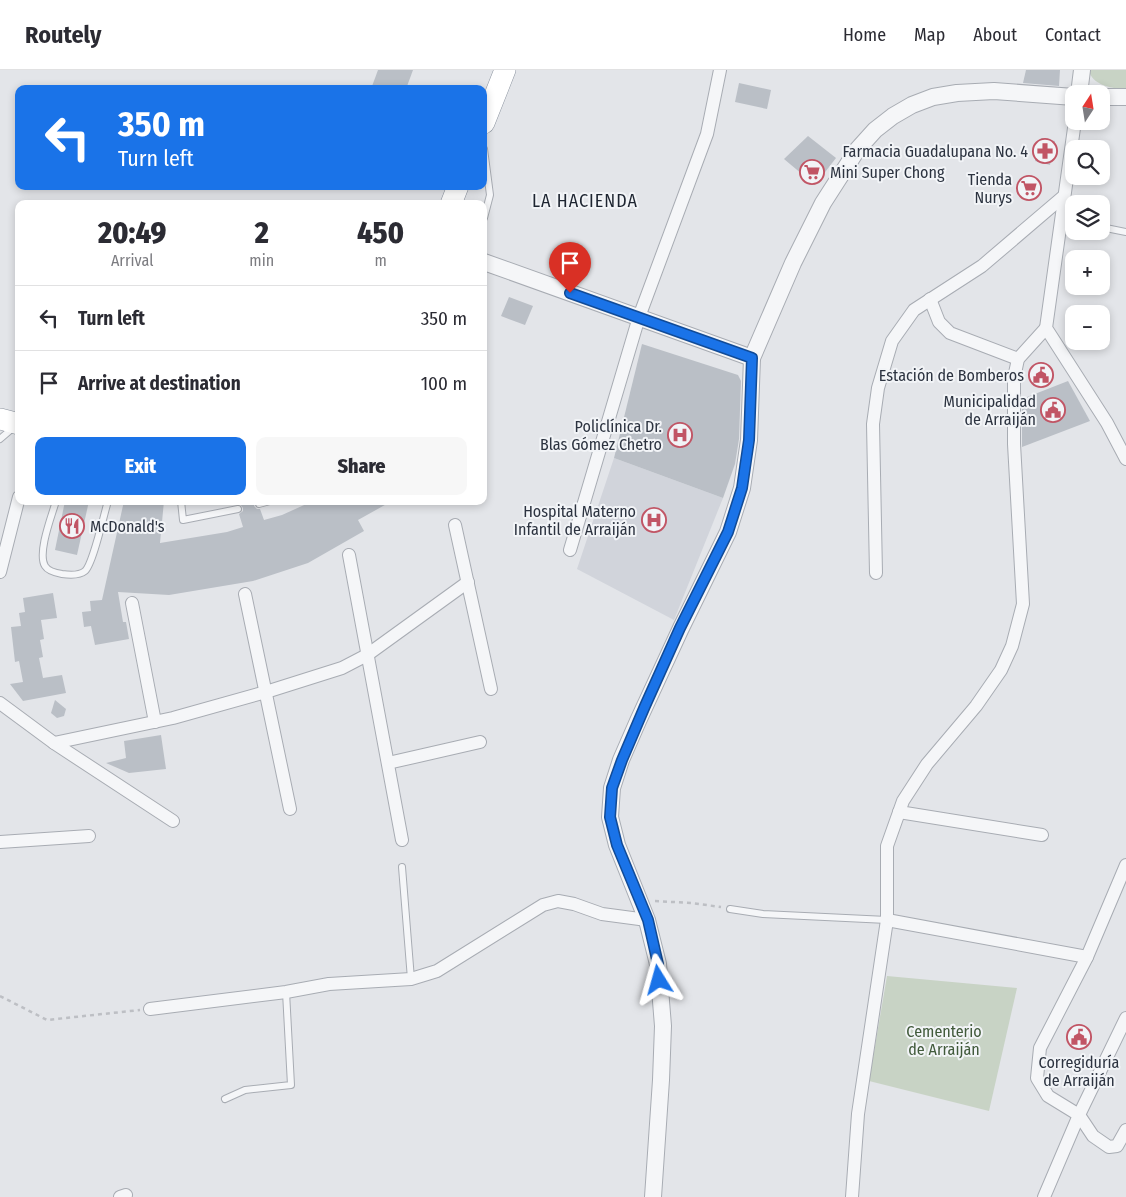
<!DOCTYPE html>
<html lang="en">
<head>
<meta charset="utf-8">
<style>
  :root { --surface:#fff; --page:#f7f7f7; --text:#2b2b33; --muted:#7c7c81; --line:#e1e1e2; --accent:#1a73e8 }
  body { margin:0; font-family:"Fira Sans Condensed",sans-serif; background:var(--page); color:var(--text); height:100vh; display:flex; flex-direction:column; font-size:19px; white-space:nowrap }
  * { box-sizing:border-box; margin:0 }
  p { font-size:16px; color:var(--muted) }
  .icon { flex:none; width:28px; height:28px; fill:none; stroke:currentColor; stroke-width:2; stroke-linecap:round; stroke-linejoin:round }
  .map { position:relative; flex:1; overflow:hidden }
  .side { position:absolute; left:15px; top:130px; width:472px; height:305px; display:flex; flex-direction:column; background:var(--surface); border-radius:10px; box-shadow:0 2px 8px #0003 }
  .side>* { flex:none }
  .guide { position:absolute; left:15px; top:15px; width:472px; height:105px; border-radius:10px; box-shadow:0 2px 8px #0003; background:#1a73e8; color:#fff; overflow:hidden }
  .needle { width:32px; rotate:12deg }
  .buttons { position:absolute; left:1065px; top:15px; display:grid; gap:10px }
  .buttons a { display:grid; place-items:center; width:45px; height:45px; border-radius:10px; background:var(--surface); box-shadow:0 2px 8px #0003; font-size:25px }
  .pin { position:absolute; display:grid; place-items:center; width:42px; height:42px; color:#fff; margin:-51px -21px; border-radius:50% 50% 50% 0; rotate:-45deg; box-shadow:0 0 5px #0007 }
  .pin .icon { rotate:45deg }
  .me { position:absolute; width:55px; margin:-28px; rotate:352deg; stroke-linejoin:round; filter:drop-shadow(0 0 4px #0008) }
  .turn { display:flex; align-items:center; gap:18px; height:105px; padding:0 20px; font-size:22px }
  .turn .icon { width:65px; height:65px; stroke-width:2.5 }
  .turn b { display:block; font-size:35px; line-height:42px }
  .eta { display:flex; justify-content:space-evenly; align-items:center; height:85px; text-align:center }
  .eta b { font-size:30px; font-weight:800; line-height:35px }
  .primary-button { display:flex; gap:10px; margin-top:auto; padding:10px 20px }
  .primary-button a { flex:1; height:58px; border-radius:10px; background:var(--accent); color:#fff; font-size:20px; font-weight:800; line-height:58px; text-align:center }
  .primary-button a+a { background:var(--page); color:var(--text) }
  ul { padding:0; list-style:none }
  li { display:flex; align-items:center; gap:15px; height:65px; padding:0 20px; border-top:1px solid var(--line) }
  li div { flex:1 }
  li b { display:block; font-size:19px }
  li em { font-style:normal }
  header { display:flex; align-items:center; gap:30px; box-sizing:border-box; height:70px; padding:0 25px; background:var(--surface); border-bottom:1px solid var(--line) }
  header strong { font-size:24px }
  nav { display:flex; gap:28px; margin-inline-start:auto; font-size:18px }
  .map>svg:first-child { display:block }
  .built { fill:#d1d4db }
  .green { fill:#c8d3c5 }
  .building { fill:#babfc6 }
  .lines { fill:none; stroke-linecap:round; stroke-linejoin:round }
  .service-casing { stroke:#a8acb3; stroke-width:8 }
  .minor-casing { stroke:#a8acb3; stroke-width:14 }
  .tertiary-casing { stroke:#a8acb3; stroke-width:18 }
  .trunk-casing { stroke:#8b939f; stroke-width:22 }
  .path { stroke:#bdbfc4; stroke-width:2.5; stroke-dasharray:4 4; stroke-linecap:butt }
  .service { stroke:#f5f6f8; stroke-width:6 }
  .minor { stroke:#f5f6f8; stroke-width:12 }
  .tertiary { stroke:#f5f6f8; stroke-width:16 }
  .trunk { stroke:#fff; stroke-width:21 }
  .route-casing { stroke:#114b97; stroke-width:12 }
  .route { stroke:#1a73e8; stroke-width:9 }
  .labels { text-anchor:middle; stroke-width:4; stroke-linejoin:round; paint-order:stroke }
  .poi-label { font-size:16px; fill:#2c3340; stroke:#f2f4f7; text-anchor:end }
  .park-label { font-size:16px; fill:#415a3b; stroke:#f2f4f7 }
  .neighbourhood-label { font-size:18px; letter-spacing:1px; fill:#1e2531; stroke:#f2f4f7 }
</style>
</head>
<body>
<header>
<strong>Routely</strong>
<nav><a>Home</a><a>Map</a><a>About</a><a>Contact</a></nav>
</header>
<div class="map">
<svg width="1126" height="1127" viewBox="0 0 1126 1127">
  <rect width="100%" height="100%" fill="#e3e5e9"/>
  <path class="built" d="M614,388L723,428L674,550L577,499Z"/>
  <g class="green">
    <path d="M1089,0H1126V19C1113,19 1091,15 1089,0Z"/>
    <path d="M887,906L1017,918L989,1041L869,1011Z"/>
  </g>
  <g class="building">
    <path d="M378,0H413L406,19H371Z"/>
    <path d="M1026,0H1060L1059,16L1023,13Z"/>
    <path d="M739,13L771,20L767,39L735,32Z"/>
    <path d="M808,66L836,88L815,115L784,89Z"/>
    <path d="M1041,68L1055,71L1050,95L1035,91Z"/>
    <path d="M509,227L533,236L525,255L501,246Z"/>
    <path d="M642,274L738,305L741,311L739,369L735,394L723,428L614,388Z"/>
    <path d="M1068,311L1090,351L1022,377V329Z"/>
    <path d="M65,431H89L77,485L55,480Z"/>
    <path d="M124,431H164L160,473L227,462L243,457L239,444L243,441V438L240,434H237L236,431H255L254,436L257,439H260L264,450L282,445L313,431H392L358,450L364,461L308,493L253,511L169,525L118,522L123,552H126L129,569L95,575L91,556L84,557L82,542L91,541L90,531L102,530Z"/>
    <path d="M53,523L57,548L41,550L44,569L40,570L43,587L39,588L43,608L62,605L66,623L23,631L10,614L23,612L19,591L15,592L11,557L21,556L19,543L25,542L23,528Z"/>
    <path d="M55,630L66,639L64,646L57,648L51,643Z"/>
    <path d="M161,665L166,699L129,703L106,693L126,688L124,671Z"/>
  </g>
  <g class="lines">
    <defs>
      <g id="service">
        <path d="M484,79L490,125L484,148"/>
        <path d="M1061,145L1074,149"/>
        <path d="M1101,157L1126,162"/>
        <path d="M0,369L14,357"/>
        <path d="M56,431C52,445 37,483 45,496C48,501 56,503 62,504C69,505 79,506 85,501C93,494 104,444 108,431"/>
        <path d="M181,431L183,450L238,439"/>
        <path d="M259,434L270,431"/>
        <path d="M402,797L411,909"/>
        <path d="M730,839L763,844L887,850"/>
        <path d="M225,1029L245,1020L291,1015L286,922"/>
      </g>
      <g id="minor">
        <path d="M1075,51L1046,258L1107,353L1126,389"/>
        <path d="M930,229L939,252L950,263L1018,289"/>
        <path d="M455,455L491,619"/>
        <path d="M570,480L639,247L707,64L720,0"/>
        <path d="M349,485L402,770"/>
        <path d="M0,502L19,427"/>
        <path d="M876,503L873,354L878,318L892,271L914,240L982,196L1064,126"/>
        <path d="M245,524L290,739"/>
        <path d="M132,533L155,652"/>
        <path d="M0,633L54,673L173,751"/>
        <path d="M54,673L173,648L266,622L342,598L367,585L468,512"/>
        <path d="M388,693L480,672"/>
        <path d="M899,742L1042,765"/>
        <path d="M0,772L89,766"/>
        <path d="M1126,795L1087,887L1040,978L1037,1008L1048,1026L1079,1045L1093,1066L1109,1077L1117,1076L1126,1060"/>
        <path d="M887,850L1087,887"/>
        <path d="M150,939L286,922L329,914L411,909L437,901L543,835L558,831L574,834L602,844L647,850"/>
        <path d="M120,1127L126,1125"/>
        <path d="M852,1127L858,1044L887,850V776L903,731L927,694L976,636L1001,600L1012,576L1023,534L1014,374V308L1018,289L1046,258"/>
        <path d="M1044,1127L1079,1045L1126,948"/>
      </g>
      <g id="tertiary">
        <path d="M1079,24L1082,0"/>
        <path d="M1101,27H1126"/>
        <path d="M484,192L752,288"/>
        <path d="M653,1127L661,1010L663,956L658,894L647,850L617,775L610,747L612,718L621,690L638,651L681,558L728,462L742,418L749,370L752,288L793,193L823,133L857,80L875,60L893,46L912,35L933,27L957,23L994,21L1074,27"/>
      </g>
      <g id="trunk">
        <path d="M484,53L505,0"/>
        <path d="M451,134L458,116"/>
        <path d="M0,349L19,354"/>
      </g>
    </defs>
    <use href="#service" class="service-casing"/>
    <use href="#minor" class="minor-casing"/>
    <use href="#tertiary" class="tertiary-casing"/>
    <use href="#trunk" class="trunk-casing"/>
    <g class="path">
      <path d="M655,831L691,833L721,837"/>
      <path d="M0,926L47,950L140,940"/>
    </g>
    <use href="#service" class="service"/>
    <use href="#minor" class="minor"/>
    <use href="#tertiary" class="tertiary"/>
    <use href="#trunk" class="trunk"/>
  </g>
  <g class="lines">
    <defs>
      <path id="route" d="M570,223L752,288L749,370L742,418L728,462L680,558L645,636L622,690L612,718L610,747L617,775L648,850L658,894L659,910"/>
    </defs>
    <use href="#route" class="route-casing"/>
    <use href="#route" class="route"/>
  </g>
  <defs>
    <symbol id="pharmacy-ring" viewBox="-11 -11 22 22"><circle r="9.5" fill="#f2f4f7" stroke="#c15565" stroke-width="1.5"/><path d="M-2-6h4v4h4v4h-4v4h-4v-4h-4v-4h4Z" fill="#c15565"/></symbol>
    <symbol id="supermarket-ring" viewBox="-11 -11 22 22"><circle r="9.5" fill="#f2f4f7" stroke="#c15565" stroke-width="1.5"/><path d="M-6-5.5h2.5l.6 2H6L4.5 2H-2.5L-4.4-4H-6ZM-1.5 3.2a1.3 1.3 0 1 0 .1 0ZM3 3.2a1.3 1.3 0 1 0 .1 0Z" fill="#c15565"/></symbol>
    <symbol id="civic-ring" viewBox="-11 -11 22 22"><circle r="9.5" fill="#f2f4f7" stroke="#c15565" stroke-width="1.5"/><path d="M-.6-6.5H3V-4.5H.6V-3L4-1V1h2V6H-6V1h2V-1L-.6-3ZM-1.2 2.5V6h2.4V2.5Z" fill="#c15565"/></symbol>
    <symbol id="hospital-ring" viewBox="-11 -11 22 22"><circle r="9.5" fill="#f2f4f7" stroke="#c15565" stroke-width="1.5"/><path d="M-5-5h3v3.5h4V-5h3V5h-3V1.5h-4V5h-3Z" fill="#c15565"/></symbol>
    <symbol id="restaurant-ring" viewBox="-11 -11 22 22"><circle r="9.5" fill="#f2f4f7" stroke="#c15565" stroke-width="1.5"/><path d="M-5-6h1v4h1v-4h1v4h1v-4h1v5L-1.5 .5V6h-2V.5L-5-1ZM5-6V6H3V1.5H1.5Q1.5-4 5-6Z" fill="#c15565"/></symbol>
  </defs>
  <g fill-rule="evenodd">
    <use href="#pharmacy-ring" x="1031" y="67" width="28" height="28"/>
    <use href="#supermarket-ring" x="798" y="88" width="28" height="28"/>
    <use href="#supermarket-ring" x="1015" y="104" width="28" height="28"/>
    <use href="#civic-ring" x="1027" y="291" width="28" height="28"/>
    <use href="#civic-ring" x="1039" y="326" width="28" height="28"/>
    <use href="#hospital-ring" x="666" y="351" width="28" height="28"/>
    <use href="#hospital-ring" x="640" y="436" width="28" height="28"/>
    <use href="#restaurant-ring" x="58" y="442" width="28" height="28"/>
    <use href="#civic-ring" x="1065" y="953" width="28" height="28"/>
  </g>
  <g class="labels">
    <g class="poi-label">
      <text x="1028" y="87">Farmacia Guadalupana No. 4</text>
      <text x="830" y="108" text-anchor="start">Mini Super Chong</text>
      <text x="1012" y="115">Tienda<tspan x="1012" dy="18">Nurys</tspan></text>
      <text x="1024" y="311">Estación de Bomberos</text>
      <text x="1036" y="337">Municipalidad<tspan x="1036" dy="18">de Arraiján</tspan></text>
      <text x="662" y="362">Policlínica Dr.<tspan x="662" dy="18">Blas Gómez Chetro</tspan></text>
      <text x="636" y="447">Hospital Materno<tspan x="636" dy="18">Infantil de Arraiján</tspan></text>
      <text x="90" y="462" text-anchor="start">McDonald's</text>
      <text x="1079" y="998" text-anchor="middle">Corregiduría<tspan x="1079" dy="18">de Arraiján</tspan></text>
    </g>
    <g class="park-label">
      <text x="944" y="967">Cementerio<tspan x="944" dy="18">de Arraiján</tspan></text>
    </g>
    <g class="neighbourhood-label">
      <text x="585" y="137">LA HACIENDA</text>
    </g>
  </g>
</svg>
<div class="buttons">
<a><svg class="needle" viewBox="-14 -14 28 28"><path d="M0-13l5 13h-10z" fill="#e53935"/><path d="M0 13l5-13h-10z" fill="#7c7c81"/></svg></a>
<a><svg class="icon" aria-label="search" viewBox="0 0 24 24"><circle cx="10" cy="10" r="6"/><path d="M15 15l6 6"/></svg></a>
<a><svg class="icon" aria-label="layers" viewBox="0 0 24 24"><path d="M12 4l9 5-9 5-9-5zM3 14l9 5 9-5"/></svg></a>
<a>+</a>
<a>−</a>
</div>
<div class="pin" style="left:570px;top:223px;background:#d93025"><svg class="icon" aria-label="arrive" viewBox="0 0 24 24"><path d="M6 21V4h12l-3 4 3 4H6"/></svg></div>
<svg class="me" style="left:659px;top:910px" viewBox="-20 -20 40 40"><path d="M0-17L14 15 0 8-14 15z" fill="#1a73e8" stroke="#fff" stroke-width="4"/></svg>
<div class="guide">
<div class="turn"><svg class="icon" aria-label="left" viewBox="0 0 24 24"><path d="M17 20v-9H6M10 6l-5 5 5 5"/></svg><div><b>350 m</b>Turn left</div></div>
</div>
<section class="side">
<div class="eta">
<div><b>20:49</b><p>Arrival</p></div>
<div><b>2</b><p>min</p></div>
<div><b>450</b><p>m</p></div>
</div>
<ul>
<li><svg class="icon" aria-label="left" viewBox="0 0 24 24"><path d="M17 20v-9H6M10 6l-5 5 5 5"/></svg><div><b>Turn left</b></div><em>350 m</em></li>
<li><svg class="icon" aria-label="arrive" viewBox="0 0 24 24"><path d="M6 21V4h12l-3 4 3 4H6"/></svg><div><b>Arrive at destination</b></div><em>100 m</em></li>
</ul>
<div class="primary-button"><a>Exit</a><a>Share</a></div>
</section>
</div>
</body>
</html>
